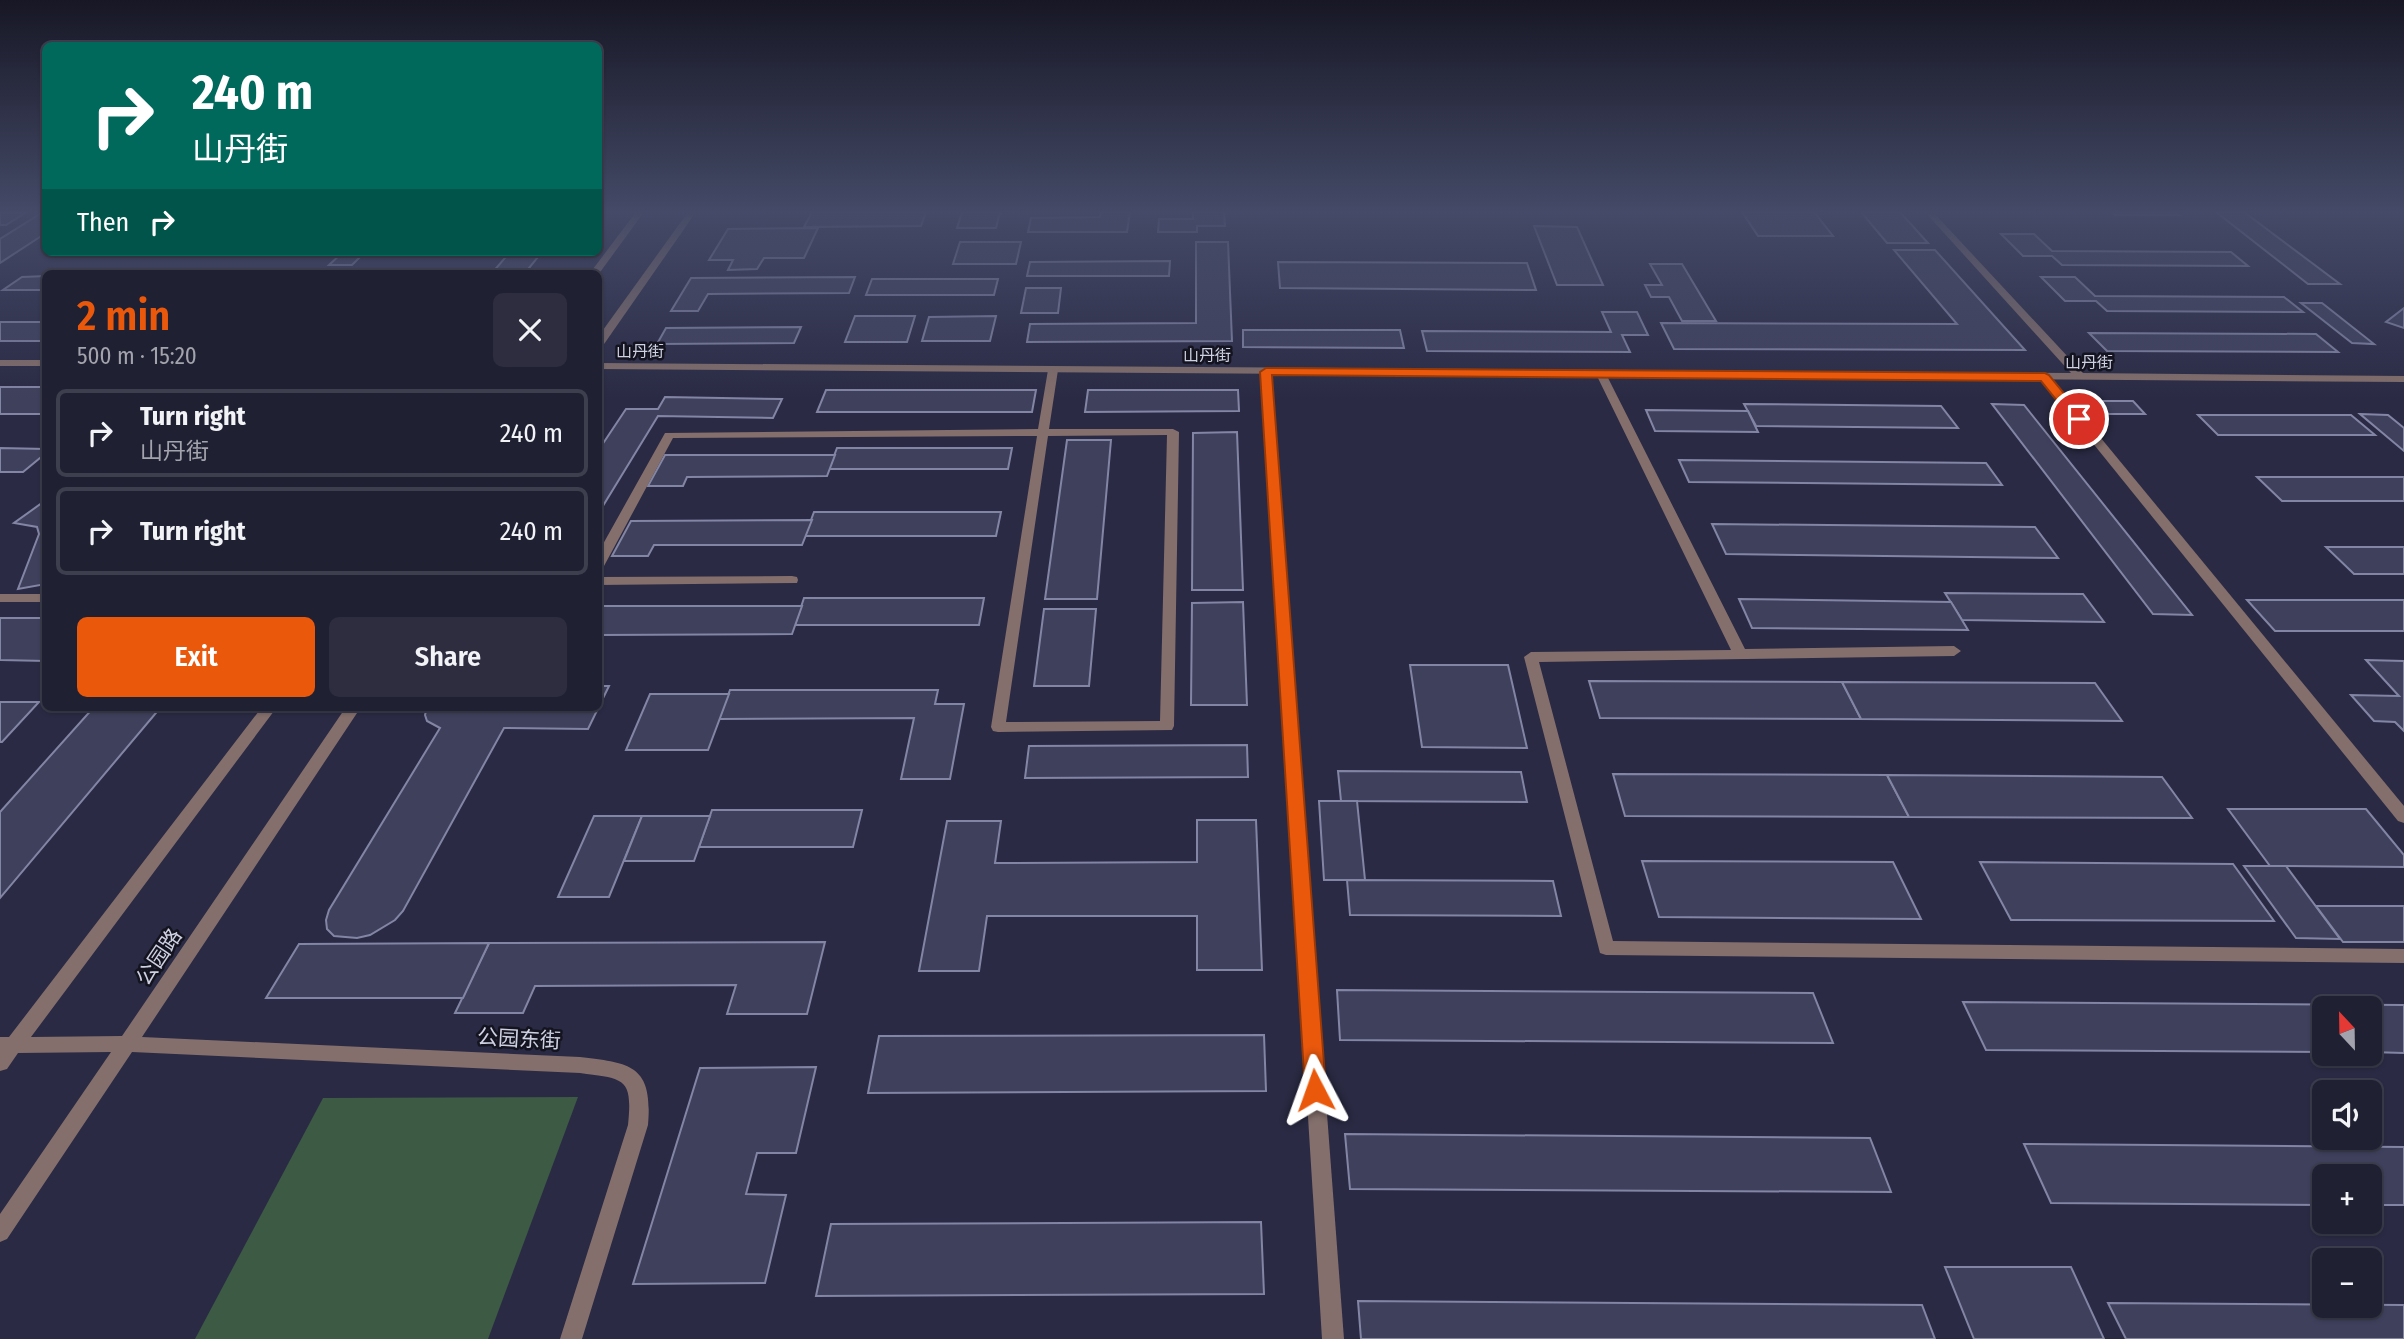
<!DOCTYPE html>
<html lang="en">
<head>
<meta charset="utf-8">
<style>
  :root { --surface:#202033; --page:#2d2d3f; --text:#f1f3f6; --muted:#a2a3ac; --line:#3d3e4e; --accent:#ea580c }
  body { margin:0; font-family:"Fira Sans Condensed","Noto Sans SC",sans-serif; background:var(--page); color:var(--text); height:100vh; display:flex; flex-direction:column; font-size:26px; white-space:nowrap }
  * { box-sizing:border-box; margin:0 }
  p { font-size:23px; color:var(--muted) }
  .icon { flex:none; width:38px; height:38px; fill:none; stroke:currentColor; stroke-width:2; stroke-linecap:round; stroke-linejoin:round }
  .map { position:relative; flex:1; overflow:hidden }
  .panel { position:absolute; left:42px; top:270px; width:560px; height:441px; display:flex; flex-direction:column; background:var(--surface); border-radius:10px; box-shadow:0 2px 5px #0004,0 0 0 2px var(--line) }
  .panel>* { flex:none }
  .banner { position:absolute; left:42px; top:42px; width:560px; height:214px; border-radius:10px; box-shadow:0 2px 5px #0004,0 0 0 2px var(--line); background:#00695c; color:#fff; overflow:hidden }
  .needle { width:46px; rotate:338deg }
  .fabs { position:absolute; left:2312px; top:996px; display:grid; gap:14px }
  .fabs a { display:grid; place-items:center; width:70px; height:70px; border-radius:10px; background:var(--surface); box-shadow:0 2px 5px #0004,0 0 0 2px var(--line); font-size:35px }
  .pin { position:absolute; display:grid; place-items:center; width:60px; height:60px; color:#fff; margin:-30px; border:4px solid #fff; border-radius:50%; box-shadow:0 2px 7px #0007 }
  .me { position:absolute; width:77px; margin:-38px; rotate:356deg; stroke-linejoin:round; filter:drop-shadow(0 0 5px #0008) }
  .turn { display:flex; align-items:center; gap:24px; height:147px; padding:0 35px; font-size:32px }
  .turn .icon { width:91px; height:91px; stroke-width:2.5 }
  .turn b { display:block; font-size:49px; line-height:60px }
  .then { display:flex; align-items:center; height:66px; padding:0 35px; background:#0003; gap:14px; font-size:26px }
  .round { display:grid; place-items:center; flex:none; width:74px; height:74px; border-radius:10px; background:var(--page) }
  .head { display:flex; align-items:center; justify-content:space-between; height:119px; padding:0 35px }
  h1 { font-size:42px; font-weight:600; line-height:52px; color:var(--accent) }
  .button { display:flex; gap:14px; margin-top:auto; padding:14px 35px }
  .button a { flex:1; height:80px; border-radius:10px; background:var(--accent); color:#fff; font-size:28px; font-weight:600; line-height:80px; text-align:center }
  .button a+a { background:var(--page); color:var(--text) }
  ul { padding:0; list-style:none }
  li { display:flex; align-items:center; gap:21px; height:88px; margin:0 14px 10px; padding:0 21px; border:4px solid var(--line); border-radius:10px }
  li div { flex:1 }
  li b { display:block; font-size:26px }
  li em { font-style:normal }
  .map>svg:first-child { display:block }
  .green { fill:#3c5a44 }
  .building { fill:#3f405c; stroke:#8385a4; stroke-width:2 }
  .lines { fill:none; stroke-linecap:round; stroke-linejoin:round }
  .service { fill:#846f6c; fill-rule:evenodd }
  .minor { fill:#846f6c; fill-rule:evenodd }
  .tertiary { fill:#846f6c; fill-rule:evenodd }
  .route { fill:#ea580c; stroke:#983908; stroke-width:2 }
  .labels { text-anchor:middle; stroke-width:5; stroke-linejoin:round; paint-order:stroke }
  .far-street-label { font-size:16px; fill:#cfd1e2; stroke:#141420 }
  .near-street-label { font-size:21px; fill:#cfd1e2; stroke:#141420 }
</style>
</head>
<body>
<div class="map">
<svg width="2404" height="1339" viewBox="0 0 2404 1339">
  <rect width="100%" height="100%" fill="#2a2a44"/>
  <path class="green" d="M578,1097L488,1339H195L323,1098Z"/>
  <g class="building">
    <path d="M43,212H46V233L0,263V239Z"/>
    <path d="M812,212H926L921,226L804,227Z"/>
    <path d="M962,212H1000L996,228H957Z"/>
    <path d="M1101,212H1130L1127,232H1028L1031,218L1100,217Z"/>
    <path d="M1193,212H1224L1225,226H1197V232H1158L1159,219H1193Z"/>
    <path d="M1742,212H1814L1833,236H1758Z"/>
    <path d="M1861,212H1900L1928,243H1887Z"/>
    <path d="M2111,212H2175L2179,215H2115Z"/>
    <path d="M2216,212H2244L2340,284H2308Z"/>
    <path d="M0,213H25L6,225H0Z"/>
    <path d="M1534,226L1577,227L1603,285H1557Z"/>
    <path d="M818,228L804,258H764L757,269L728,270L733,260H709L728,229Z"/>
    <path d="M2001,234H2034L2052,251L2231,252L2248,266L2062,265L2052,256H2023Z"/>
    <path d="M960,242H1021L1016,264H953Z"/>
    <path d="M1196,242H1228L1232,341L1027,342L1030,324L1196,323Z"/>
    <path d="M1894,250H1935L2025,350L1674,349L1661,323L1957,324Z"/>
    <path d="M343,252H365L352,265H329Z"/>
    <path d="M510,252H542L525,273H492Z"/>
    <path d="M1170,261L1169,276H1027L1030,262Z"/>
    <path d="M1278,262L1527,263L1536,290L1280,288Z"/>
    <path d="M1650,264H1682L1716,321H1682L1669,297H1651L1645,285H1662Z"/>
    <path d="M46,276V290H3L22,277Z"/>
    <path d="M855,277L849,293L708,294L698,311H671L691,278Z"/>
    <path d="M2041,277H2075L2095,296L2284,297L2303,312L2107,311L2096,301H2065Z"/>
    <path d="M872,279H998L994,295H866Z"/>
    <path d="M1026,288H1061L1058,313H1021Z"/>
    <path d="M2301,303H2322L2374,344L2352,343Z"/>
    <path d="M2404,308V328L2386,322Z"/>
    <path d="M1602,312H1637L1648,335H1622L1630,352L1427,351L1422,331L1611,332Z"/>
    <path d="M855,316H915L907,342H845Z"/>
    <path d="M996,316L990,341H922L929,317Z"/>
    <rect x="0" y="322" width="46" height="19"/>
    <path d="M801,327L794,343L657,344L666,328Z"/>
    <path d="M1243,330H1400L1404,348L1243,347Z"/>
    <path d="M2089,333L2316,334L2338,352L2107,351Z"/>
    <rect x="0" y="387" width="46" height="27"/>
    <path d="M826,390H1036L1032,412H817Z"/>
    <path d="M1088,390H1238L1239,411L1085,412Z"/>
    <path d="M665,397L782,399L773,418L658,416L598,514V451L626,409H658Z"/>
    <path d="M2082,401H2133L2145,414H2094Z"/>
    <path d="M1744,404L1941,406L1958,428L1756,426Z"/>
    <path d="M1992,404L2024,405L2192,615L2153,614Z"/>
    <path d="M1646,410L1748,411L1758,432L1655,431Z"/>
    <path d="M2360,414L2388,415L2404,428V451Z"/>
    <path d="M2198,415H2351L2375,435H2218Z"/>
    <path d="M1237,432L1243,590H1192L1193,433Z"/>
    <path d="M1067,440H1111L1097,599H1045Z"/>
    <path d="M0,448L46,449V453L23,472H0Z"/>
    <path d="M837,448H1012L1008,469H829Z"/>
    <path d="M665,455H835L827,476L687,477L683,486H648Z"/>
    <path d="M1679,460L1986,463L2002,485L1689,482Z"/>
    <path d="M2257,477H2404V501H2282Z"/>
    <path d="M46,500V584L18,589L39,534L37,527L14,523Z"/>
    <path d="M814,512H1001L996,536H805Z"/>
    <path d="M812,520L802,545H654L648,556H612L631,521Z"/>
    <path d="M1712,524L2035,527L2058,558L1726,554Z"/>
    <path d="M2326,547H2404V574H2354Z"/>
    <path d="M1945,593L2083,594L2104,622L1962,620Z"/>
    <path d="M804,598H984L979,625H795Z"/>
    <path d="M1739,599L1951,602L1968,630L1752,628Z"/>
    <path d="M2247,600H2404V631H2275Z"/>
    <path d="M1243,602L1247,705H1191L1192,603Z"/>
    <path d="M598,606H802L792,634L598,635Z"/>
    <path d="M1044,609H1096L1089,686H1034Z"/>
    <path d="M0,618H46V661L0,660Z"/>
    <path d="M2366,660L2404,661V731L2395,722L2374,721L2351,695L2399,696Z"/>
    <path d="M1410,665H1508L1527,748L1422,747Z"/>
    <path d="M1589,681L1842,682L1861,719L1600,718Z"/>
    <path d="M1842,682L2095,683L2122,721L1861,719Z"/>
    <path d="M598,686H609L588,729L504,728L403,911L395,920L370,935L357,938L334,936L327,929L326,920L329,910L440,728L427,721L425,715L427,707H598Z"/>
    <path d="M730,690H938L935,704H964L950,779H901L914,718L719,719Z"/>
    <path d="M650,694H729L708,750H626Z"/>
    <path d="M0,702H39L2,742H0Z"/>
    <path d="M94,707H161L0,898V812Z"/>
    <path d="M1247,745L1248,777L1025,778L1029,746Z"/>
    <path d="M1338,771L1521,772L1527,802L1341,801Z"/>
    <path d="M1613,774L1887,775L1909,817L1625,816Z"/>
    <path d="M1887,775L2162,777L2192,818L1909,817Z"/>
    <path d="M1319,801H1357L1365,880H1324Z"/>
    <path d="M2228,809H2366L2404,855V867L2270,866Z"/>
    <path d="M712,810H862L853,847H699Z"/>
    <path d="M594,816H642L609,897H558Z"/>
    <path d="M642,816H710L694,861H624Z"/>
    <path d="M1197,820H1256L1262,970H1197V916H987L979,971H919L947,821H1001L995,863L1197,862Z"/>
    <path d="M1642,861L1893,862L1921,919L1659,917Z"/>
    <path d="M1980,862L2233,864L2274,921L2011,920Z"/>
    <path d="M2244,866H2286L2340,939L2296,938Z"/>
    <path d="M1347,880L1553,881L1561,916L1350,915Z"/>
    <path d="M2316,906H2404V942H2343Z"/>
    <path d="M825,942L807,1014H727L736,985L535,986L523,1013H455L489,943Z"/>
    <path d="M489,943L463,998H266L299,944Z"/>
    <path d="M1337,990L1813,993L1833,1043L1340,1040Z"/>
    <path d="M1963,1002L2404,1005V1053L2370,1052V1008H2324V1052L1986,1050Z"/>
    <path d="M1264,1035L1266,1091L868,1093L879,1036Z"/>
    <path d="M816,1067L796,1153H757L746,1194L786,1195L765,1283L633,1284L700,1068Z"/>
    <path d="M1345,1134L1870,1138L1891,1192L1350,1189Z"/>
    <path d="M2024,1144L2404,1147V1205H2370V1176H2324V1205L2051,1203Z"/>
    <path d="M1261,1222L1264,1294L816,1296L831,1224Z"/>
    <path d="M1945,1267H2071L2104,1339H1974Z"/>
    <path d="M1358,1301L1922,1305L1935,1339H1361Z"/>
    <path d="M2108,1303L2404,1305V1339H2126Z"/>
  </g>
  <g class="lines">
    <rect class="service" x="0" y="594" width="46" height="8"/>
    <g class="minor">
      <path d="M1053,367L1058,370L1049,429H1173L1179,432L1174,726L1172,730L998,732L993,731L991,727L1037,436L673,438L604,566L598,570V553L665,433L1038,429L1048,370ZM1167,435L1160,721L1006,722L1048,436Z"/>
      <path d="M1266,369L1271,372L1344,1339H1322L1261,372Z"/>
      <path d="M1601,371L1606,374L1745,649L1954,646L1961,651L1954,656L1539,662L1613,941L2404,949V963L1606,955L1600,953L1524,657L1531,652L1731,650L1596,374Z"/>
      <path d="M2045,374L2049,375L2404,806V823L2398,821L2041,379V375Z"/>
      <path d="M792,576L797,577L798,580L797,583L598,585V577Z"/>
    </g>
    <g class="tertiary">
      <path d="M636,212H644L598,275L590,273Z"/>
      <path d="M688,212H696L602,347L598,348V337Z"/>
      <path d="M1925,212H1933L2083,373L2404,376V382L598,369V363L2071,373Z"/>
      <rect x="0" y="360" width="46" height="6"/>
      <path d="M262,707H277L31,1037L122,1036L346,707H361L142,1037L580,1057C632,1063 653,1066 648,1125L582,1339H560L628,1125C633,1077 624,1079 580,1073L132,1052L7,1239L0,1242V1214L111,1052L18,1053L7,1069L0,1071V1037H9Z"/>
    </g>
  </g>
  <linearGradient id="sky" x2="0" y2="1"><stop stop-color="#171725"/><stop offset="0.53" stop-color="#444a67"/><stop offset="1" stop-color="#444a67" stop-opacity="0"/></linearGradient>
  <rect width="2404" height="399" fill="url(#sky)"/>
  <path class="route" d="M1266,368L2045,373L2049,375L2085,419L2083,422H2074L2041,381L1272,375L1326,1090L1323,1097L1315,1100L1308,1097L1305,1090L1260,372Z"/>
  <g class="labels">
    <g class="far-street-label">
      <text x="640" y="357">山丹街</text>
      <text x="1207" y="361">山丹街</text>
      <text x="2089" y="368">山丹街</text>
    </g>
    <g class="near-street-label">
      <text transform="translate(159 957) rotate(-56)" y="7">公园路</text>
      <text transform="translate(519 1039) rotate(3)" y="7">公园东街</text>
    </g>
  </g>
</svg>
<div class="fabs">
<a><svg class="needle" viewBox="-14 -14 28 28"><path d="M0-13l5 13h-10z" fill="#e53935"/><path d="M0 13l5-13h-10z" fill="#a2a3ac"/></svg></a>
<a><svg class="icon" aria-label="sound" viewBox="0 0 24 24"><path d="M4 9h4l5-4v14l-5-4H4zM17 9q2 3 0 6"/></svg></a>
<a>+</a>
<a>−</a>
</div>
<div class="pin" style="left:2079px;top:419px;background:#d93025"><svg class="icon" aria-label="arrive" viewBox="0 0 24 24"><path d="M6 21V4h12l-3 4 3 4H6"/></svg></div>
<svg class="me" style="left:1315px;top:1090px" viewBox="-20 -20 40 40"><path d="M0-17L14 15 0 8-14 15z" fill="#ea580c" stroke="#fff" stroke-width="4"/></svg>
<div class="banner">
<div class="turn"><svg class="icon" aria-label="right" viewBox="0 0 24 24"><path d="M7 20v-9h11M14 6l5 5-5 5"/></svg><div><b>240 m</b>山丹街</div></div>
<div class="then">Then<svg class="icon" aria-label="right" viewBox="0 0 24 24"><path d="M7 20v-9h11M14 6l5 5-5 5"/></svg></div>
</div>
<section class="panel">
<div class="head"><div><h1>2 min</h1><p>500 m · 15:20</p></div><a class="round"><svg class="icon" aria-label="close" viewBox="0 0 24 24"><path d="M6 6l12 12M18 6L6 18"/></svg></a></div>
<ul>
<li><svg class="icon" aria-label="right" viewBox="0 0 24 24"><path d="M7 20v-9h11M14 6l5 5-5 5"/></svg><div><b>Turn right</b><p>山丹街</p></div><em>240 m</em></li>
<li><svg class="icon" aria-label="right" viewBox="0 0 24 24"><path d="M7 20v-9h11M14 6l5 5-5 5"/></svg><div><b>Turn right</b></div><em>240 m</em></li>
</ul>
<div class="button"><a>Exit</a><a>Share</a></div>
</section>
</div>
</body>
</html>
